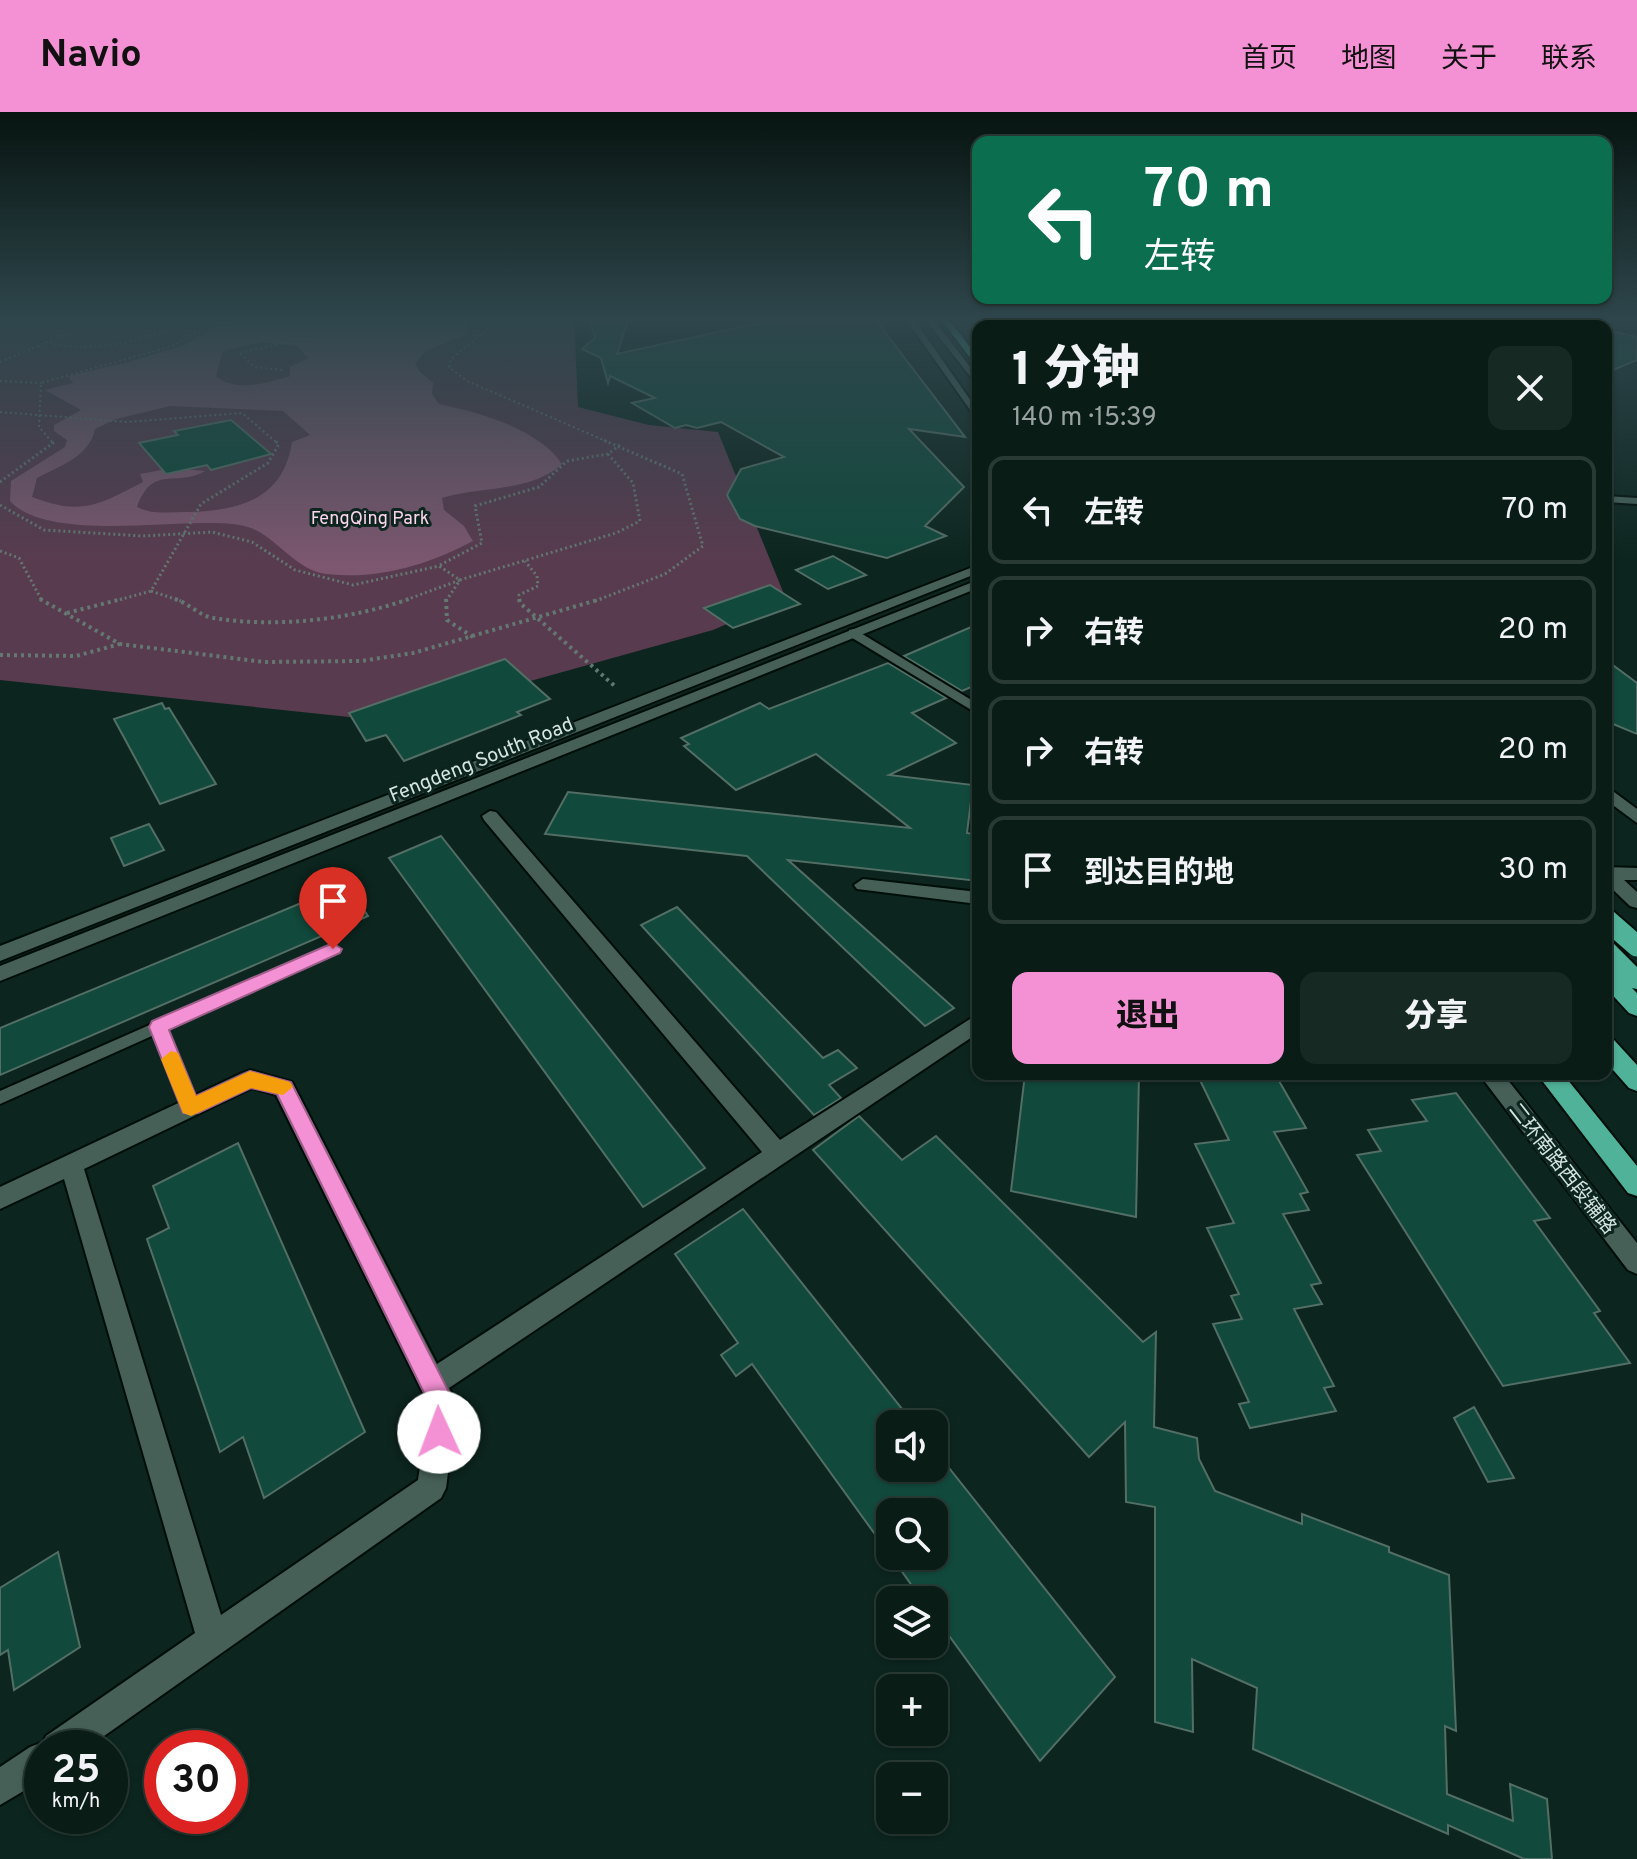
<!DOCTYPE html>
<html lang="zh">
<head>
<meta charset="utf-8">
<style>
  :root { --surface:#091c16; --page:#172923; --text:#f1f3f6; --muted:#99a1a1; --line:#293a35; --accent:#f491d4 }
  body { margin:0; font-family:Overpass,"Noto Sans SC",sans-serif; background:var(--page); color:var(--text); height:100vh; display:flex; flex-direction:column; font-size:30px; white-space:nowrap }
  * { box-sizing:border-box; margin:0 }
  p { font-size:26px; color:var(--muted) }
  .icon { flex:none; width:44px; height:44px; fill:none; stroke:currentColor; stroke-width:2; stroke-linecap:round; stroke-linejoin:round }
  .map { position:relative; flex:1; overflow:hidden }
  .side { position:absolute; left:972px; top:208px; width:640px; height:760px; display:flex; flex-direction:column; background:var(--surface); border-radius:16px; box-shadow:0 2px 6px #0004,0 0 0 2px var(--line) }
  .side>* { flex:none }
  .guide { position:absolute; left:972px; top:24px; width:640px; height:168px; border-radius:16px; box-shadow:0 2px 6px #0004,0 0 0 2px var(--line); background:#0b6e4f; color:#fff; overflow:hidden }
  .controls { position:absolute; left:876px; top:1298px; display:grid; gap:16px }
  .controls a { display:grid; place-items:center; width:72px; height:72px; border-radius:16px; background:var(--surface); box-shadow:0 2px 6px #0004,0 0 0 2px var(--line); font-size:40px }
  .speed { position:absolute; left:24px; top:1618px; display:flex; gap:16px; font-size:40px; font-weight:700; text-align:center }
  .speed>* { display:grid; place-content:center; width:104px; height:104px; border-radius:50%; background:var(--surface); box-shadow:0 2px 6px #0004,0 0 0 2px var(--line); line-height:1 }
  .speed small { font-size:20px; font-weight:400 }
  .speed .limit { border:12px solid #d22; background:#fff; color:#111 }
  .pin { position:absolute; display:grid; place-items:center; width:68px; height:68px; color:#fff; margin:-82px -34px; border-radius:50% 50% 50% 0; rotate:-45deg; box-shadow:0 0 8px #0007 }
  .pin .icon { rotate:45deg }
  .me { position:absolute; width:88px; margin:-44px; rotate:358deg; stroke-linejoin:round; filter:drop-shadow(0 0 6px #0008) }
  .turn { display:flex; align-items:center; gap:28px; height:168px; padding:0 40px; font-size:36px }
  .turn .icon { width:104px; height:104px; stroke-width:2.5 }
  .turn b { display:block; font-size:56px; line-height:68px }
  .round { display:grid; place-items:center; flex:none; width:84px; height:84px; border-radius:16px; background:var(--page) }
  .overview { display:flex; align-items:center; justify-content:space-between; height:136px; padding:0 40px }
  h1 { font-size:48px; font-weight:800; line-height:60px }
  .primary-button { display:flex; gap:16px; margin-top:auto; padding:16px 40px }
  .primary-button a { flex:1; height:92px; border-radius:16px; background:var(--accent); color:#111; font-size:32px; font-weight:800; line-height:92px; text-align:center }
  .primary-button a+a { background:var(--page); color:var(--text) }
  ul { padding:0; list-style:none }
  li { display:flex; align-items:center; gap:24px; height:108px; margin:0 16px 12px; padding:0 24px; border:4px solid var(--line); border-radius:16px }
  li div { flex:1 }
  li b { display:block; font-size:30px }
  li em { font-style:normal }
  header { display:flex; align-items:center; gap:48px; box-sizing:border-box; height:112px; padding:0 40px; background:var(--accent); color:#111 }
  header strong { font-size:38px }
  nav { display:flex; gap:44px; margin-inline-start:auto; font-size:28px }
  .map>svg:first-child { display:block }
  .green { fill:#593b4f }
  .water { fill:#7c576f; fill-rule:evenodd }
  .building { fill:#11493c; stroke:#536e65; stroke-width:2 }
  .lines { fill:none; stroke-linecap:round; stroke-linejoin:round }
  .service-casing { stroke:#000e08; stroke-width:4 }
  .minor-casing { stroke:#000e08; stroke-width:4 }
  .tertiary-casing { stroke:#000e08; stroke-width:4 }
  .secondary-casing { stroke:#000e08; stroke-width:4 }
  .trunk-casing { stroke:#000e08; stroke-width:4 }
  .path-far2 { stroke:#647872; stroke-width:2; stroke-dasharray:2 3; stroke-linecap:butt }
  .path-far1 { stroke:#647872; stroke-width:3; stroke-dasharray:2 3; stroke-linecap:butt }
  .path { stroke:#647872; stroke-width:4; stroke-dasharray:3 4; stroke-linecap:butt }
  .service { fill:#466058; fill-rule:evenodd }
  .minor { fill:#466058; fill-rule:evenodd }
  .tertiary { fill:#466058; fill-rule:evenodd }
  .secondary { fill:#466058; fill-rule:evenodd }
  .trunk { fill:#50b298; fill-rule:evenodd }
  .trunk-bridge-casing { stroke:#000e08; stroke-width:25; stroke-linecap:butt }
  .trunk-bridge { stroke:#50b298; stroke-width:21 }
  .route { fill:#f491d4; stroke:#9f5e8a; stroke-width:2 }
  .slow { fill:#f59e0b }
  .labels { text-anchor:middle; stroke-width:6; stroke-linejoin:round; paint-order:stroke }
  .far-park-label { font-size:18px; fill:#fcd4ed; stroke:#0c251e }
  .street-label { font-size:20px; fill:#d6e5e0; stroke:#0c251e }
</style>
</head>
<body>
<header>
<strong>Navio</strong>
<nav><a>首页</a><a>地图</a><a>关于</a><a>联系</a></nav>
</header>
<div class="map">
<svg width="1637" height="1747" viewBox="0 0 1637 1747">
  <rect width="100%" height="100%" fill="#0c251e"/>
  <path class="green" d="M0,206H574L578,295L649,313L718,320L786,487L713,518L387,609L0,568Z"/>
  <path class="water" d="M259,206H461L470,215L467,222L426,239L415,252L420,260L433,271L432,282L439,292C478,300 539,317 562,352C532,380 481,374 442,386L444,398L464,414L473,429C428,453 378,468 326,462C295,458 276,424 248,415C236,411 218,411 206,411C158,410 44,427 10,389L11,369L65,335L67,328L54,319V313L81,298L45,278L73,271L69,265L72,263L125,251L185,233L215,215ZM262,230L297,234L308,246L290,255V264C267,271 236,281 216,264L223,239ZM170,294L283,299L310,323L292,330C283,389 237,399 186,400C169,400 152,403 137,395C153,351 177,376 205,359L172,356L140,362L143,370C99,393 81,404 32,385L37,366C60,354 90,344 95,317L116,307Z"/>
  <g class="building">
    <path d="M589,206H629L617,242L781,206H874L965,325L909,317L964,375L925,414L946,424L887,446L755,414L740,407L727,383L741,357L784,345L721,310L697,316L686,313L675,316L632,291L655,286L610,264L608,271L601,246L582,237L595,226Z"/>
    <path d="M1606,218L1637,225V248L1606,261Z"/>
    <path d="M231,308L271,342L211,358L207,353L166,362L139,331L178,323L174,319Z"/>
    <path d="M833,444L866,463L828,477L796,458Z"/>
    <path d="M770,473L800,492L733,516L704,496Z"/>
    <path d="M978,512V572L962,579L904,544Z"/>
    <path d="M505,547L550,587L517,600L521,603L404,649L386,623L366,629L349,601Z"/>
    <path d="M1606,548L1637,571V622L1606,609Z"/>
    <path d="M888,551L946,586L912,601L956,631L889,663L973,673L967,721L978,723V769L788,748L954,896L925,914L747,744L545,722L568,680L910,716L816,642L736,678L684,634L689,632L681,626L760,591L769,597Z"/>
    <path d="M162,591L165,597L169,596L216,672L160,692L114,607Z"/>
    <path d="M149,712L164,738L124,754L111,726Z"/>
    <path d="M441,724L554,867L705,1056L643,1095L389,746Z"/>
    <path d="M347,772L368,804L0,963V916Z"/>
    <path d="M677,795L823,946L838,938L857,956L829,973L841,986L814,1003L641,813Z"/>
    <path d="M1025,962H1139L1136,1105L1011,1079Z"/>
    <path d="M1197,962H1275L1306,1016L1274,1020L1308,1080L1300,1082L1309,1098L1283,1102L1321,1171L1311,1173L1322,1192L1294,1197L1334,1274L1324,1276L1336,1299L1250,1316L1239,1292L1249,1290L1213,1212L1242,1207L1231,1184L1239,1182L1207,1116L1234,1111L1195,1032L1229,1028Z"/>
    <path d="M1456,981L1550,1106L1534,1109L1600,1199L1594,1201L1630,1251L1503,1274L1357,1043L1381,1039L1368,1018L1427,1009L1412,988Z"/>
    <path d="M859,1004L902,1048L936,1024L1143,1230L1156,1220L1154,1315L1197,1326L1199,1347L1215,1379L1302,1412V1402L1389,1435V1440L1449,1463L1456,1619L1445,1614L1447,1682L1513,1709L1510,1672L1547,1687L1552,1747H1524L1448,1713V1722L1253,1637L1257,1576L1192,1547L1193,1620L1155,1610V1395L1126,1390L1125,1310L1089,1345L813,1038Z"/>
    <path d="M238,1031L365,1320L264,1386L243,1325L220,1340L147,1127L169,1116L153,1074Z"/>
    <path d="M743,1097L914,1312H890V1356H934V1337L1115,1565L1040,1649L934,1503V1488H922L891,1444H934V1400H890V1443L752,1252L736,1264L721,1243L738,1231L675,1142Z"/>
    <path d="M1474,1295L1514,1366L1488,1370L1454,1306Z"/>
    <path d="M58,1440L80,1535L14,1578L8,1538L0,1543V1476Z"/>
  </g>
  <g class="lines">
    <defs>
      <path id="service" d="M333,832L340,837L338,840L166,918L199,995L197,1000L191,1001L185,1000L154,923L0,992V979Z"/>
      <g id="minor">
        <path d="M905,206H913L978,299V309Z"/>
        <path d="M854,517L978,592V602L849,524V518Z"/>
        <path d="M1606,674L1637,697V711L1606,688Z"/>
        <path d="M490,699L496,700L780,1028L978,902V921L449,1276L457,1292L446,1376L441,1386L87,1636H42V1668L0,1693V1655L30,1635L43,1630L46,1624L195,1521L64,1067L0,1097V1075L242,961L250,958L292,970L437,1252L762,1040L484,708L482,704ZM252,976L276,983L429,1293L418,1368L221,1503L84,1057Z"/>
        <path d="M1606,755L1637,756V768H1624L1637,780V796L1630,794L1606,771Z"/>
        <path d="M863,767L978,780V792L857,777L854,773Z"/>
        <path d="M1479,962H1503L1637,1131V1162L1628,1158Z"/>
      </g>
      <g id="tertiary">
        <path d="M1606,384L1637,386V392L1606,390Z"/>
        <path d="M978,453V461L0,849V834Z"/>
        <path d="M978,468V476L0,869V854Z"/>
      </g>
      <g id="secondary">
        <path d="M924,206H932L978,265V274Z"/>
        <path d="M1005,206H1014L1021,214H1013Z"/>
      </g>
      <g id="trunk">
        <path d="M940,206H948L978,246V256Z"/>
        <path d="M974,206H982L988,214H980Z"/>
        <path d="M996,206H1005L1011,214H1002Z"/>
        <path d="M1606,829L1614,832L1637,855V877L1632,876L1637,881V904L1629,901L1606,876V854L1611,856L1606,850Z"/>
        <path d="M1606,925L1614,928L1637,953V979L1629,976L1606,950Z"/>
        <path d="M1537,962H1563L1637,1054V1084L1628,1081Z"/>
      </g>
    </defs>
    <use href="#service" class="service-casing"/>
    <use href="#minor" class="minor-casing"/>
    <use href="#tertiary" class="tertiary-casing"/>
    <use href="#secondary" class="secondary-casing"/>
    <use href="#trunk" class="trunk-casing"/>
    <g class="path-far2">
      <path d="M488,206V217L451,247L449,255L467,269L608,330"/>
      <path d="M45,230C102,245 154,222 208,206"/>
      <path d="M0,250L105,206"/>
      <path d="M282,258L255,255L239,241L316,224L305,217L334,212L325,206"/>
      <path d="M0,269L41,271"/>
      <path d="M0,300L127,310L242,301L276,330"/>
      <path d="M52,330L39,315L41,271L173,234L194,221L241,206"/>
    </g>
    <g class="path-far1">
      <path d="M0,370L53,331L50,328"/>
      <path d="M0,393L44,418L143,424L212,420L252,430L295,458L353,473L439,454L460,468L403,489"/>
      <path d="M0,439L19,446L42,489"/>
      <path d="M440,453L482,431L475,394L539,375L567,349L608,342"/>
      <path d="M151,479L181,489"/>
      <path d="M115,489L151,479L201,392L268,351L279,332L274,328"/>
      <path d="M446,489L460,468L616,421L640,409L633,371L608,342L620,333"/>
      <path d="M520,489L519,483L538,474L537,464L525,449"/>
      <path d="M595,489L665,462L703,434L682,362L603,328"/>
    </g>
    <g class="path">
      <path d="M40,487L120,532L264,550L361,549L413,541L601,487"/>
      <path d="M175,487C188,491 200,504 213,506C276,516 349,508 409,487"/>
      <path d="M446,487L447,508L473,525"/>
      <path d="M519,487L520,491L617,576"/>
      <path d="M67,501L122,487"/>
      <path d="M0,543L76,544L120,532"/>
    </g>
    <use href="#service" class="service"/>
    <use href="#minor" class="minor"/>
    <use href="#tertiary" class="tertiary"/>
    <use href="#secondary" class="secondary"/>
    <use href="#trunk" class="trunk"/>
    <defs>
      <path id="trunk-bridge" d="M1606,807L1637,834"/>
    </defs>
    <use href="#trunk-bridge" class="trunk-bridge-casing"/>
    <use href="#trunk-bridge" class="trunk-bridge"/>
  </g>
  <linearGradient id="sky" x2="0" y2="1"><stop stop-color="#071410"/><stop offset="0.46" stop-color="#2e464c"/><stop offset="1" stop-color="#2e464c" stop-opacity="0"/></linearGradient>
  <rect width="1637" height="451" fill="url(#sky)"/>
  <path class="route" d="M333,831L342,837L340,841L169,918L196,984L250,959L291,970L455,1292L448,1329L439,1333L430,1329L426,1320L430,1293L277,982L251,976L198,1001H183L149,915L152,909Z"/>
  <path class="slow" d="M171,939L178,941L196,984L250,959L290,970L293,975L283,983L251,976L191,1004L183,1001L161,947Z"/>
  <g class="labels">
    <g class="far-park-label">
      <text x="370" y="412">FengQing Park</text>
    </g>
    <g class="street-label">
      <text transform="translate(481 647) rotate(-22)" y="7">Fengdeng South Road</text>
      <text transform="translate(1563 1056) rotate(52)" y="7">二环南路西段辅路</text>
    </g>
  </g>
</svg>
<div class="controls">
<a><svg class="icon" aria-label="sound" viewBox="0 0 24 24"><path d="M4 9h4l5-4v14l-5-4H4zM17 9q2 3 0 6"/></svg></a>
<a><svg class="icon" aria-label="search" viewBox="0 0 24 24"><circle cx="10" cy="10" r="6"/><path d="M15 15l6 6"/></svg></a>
<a><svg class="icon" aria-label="layers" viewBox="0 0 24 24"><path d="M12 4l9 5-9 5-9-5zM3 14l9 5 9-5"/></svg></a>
<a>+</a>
<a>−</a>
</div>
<div class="speed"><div>25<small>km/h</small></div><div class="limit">30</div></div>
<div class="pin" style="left:333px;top:837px;background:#d93025"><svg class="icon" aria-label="arrive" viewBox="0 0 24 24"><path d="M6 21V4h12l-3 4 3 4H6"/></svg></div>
<svg class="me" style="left:439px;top:1320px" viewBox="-20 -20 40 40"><circle r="19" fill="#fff"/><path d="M0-13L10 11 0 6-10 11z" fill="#f491d4"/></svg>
<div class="guide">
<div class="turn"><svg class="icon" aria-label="left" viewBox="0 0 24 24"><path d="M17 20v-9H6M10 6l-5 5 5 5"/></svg><div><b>70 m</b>左转</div></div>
</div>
<section class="side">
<div class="overview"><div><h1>1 分钟</h1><p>140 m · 15:39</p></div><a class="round"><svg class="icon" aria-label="close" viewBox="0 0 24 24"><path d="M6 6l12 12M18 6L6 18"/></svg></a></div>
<ul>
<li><svg class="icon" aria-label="left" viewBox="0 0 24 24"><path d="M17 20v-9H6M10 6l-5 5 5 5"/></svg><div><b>左转</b></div><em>70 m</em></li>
<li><svg class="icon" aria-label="right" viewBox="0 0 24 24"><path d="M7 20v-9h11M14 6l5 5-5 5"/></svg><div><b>右转</b></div><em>20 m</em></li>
<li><svg class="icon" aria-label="right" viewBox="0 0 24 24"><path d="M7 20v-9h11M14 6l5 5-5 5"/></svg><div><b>右转</b></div><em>20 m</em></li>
<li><svg class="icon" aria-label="arrive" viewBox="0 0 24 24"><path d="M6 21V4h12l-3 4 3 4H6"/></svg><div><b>到达目的地</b></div><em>30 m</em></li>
</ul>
<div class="primary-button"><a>退出</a><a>分享</a></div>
</section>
</div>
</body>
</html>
